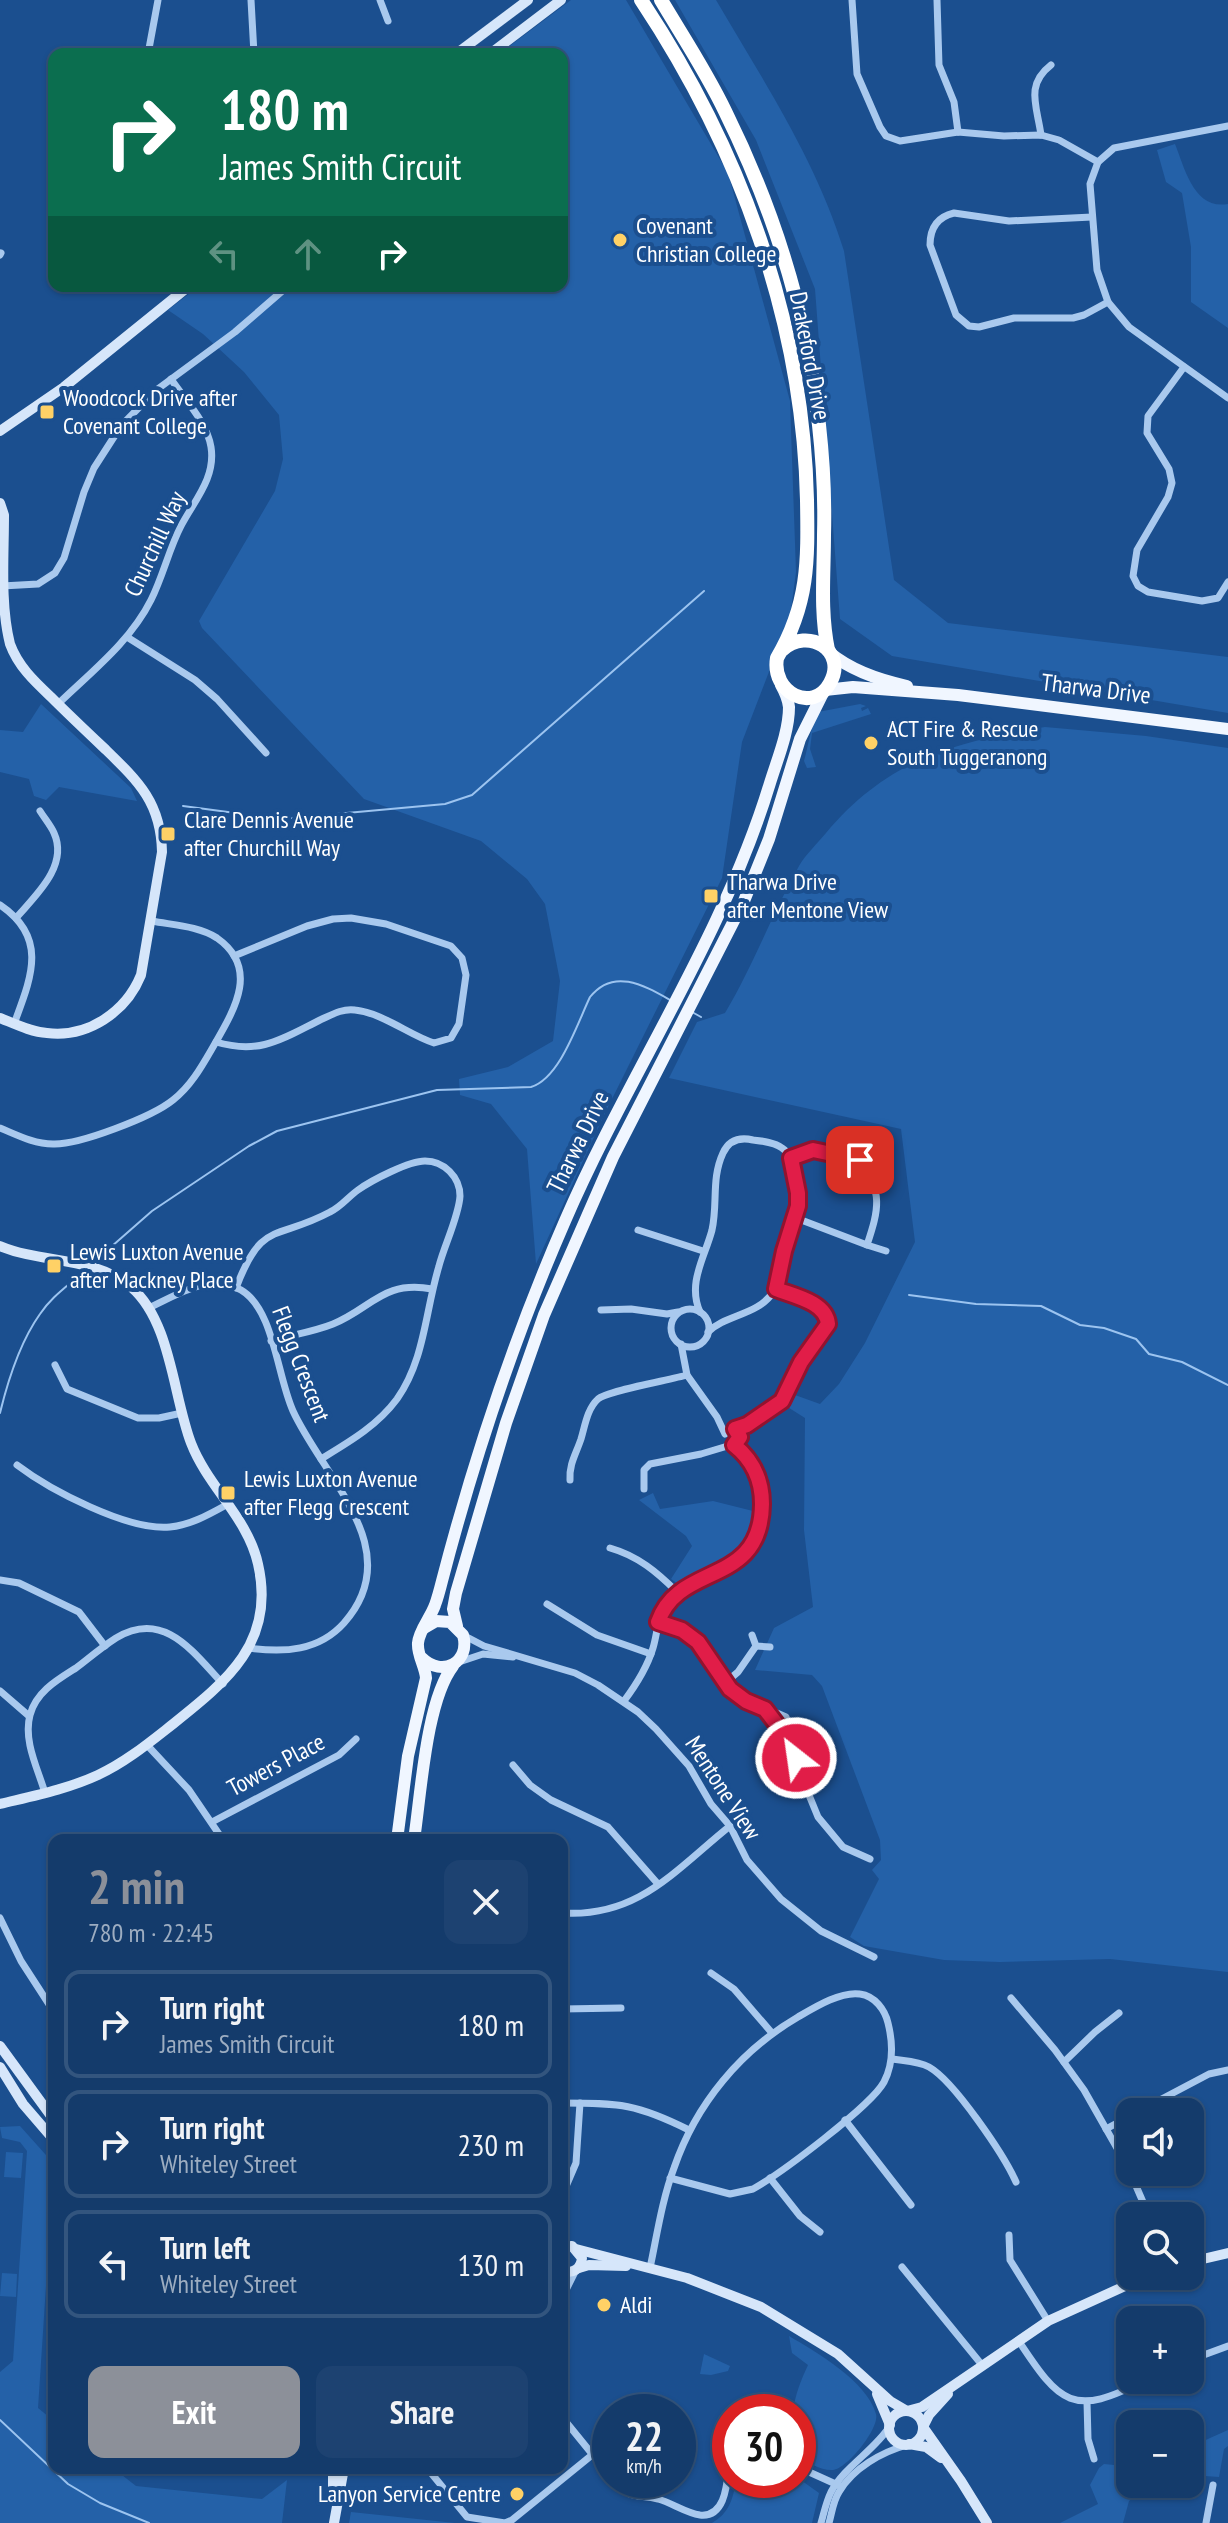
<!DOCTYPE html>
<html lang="en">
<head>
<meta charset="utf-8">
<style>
  :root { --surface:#143b6b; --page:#1d4271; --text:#f1f3f6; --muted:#9dadc1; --line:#33557e; --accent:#8c9099 }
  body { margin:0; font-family:"PT Sans Narrow",sans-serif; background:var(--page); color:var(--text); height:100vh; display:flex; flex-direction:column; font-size:30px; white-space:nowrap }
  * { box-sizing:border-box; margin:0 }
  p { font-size:26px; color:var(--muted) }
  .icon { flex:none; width:44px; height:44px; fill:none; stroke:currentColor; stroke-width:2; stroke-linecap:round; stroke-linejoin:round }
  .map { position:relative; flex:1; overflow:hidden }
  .side { position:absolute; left:48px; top:1834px; width:520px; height:640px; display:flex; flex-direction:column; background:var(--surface); border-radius:16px; box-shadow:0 2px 6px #0004,0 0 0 2px var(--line) }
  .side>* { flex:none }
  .guide { position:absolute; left:48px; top:48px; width:520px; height:244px; border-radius:16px; box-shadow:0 2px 6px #0004,0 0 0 2px var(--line); background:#0b6e4f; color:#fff; overflow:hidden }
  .tools { position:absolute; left:1116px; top:2098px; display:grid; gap:16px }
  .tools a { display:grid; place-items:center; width:88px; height:88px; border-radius:16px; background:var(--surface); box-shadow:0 2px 6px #0004,0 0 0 2px var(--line); font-size:40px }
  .speed { position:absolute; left:592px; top:2394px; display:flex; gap:16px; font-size:40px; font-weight:700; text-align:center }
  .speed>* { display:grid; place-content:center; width:104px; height:104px; border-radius:50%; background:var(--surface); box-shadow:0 2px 6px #0004,0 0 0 2px var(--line); line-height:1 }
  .speed small { font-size:20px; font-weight:400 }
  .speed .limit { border:12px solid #d22; background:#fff; color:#111 }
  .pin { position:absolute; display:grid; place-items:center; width:68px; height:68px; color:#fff; margin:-34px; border-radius:16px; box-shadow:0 4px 12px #0006 }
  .me { position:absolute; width:88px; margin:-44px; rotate:330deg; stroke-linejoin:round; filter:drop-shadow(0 0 6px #0008) }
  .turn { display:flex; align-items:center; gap:28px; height:168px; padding:0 40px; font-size:36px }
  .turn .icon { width:104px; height:104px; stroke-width:2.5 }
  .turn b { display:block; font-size:56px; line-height:68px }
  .lanes { display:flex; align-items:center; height:76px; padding:0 40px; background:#0003; justify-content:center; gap:40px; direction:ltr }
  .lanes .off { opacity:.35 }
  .round { display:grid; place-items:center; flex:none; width:84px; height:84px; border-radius:16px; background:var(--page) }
  .summary { display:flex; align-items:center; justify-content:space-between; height:136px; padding:0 40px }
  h1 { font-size:48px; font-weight:700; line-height:60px; color:var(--accent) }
  .primary-button { display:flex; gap:16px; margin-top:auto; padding:16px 40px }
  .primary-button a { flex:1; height:92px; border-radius:16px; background:var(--accent); color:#fff; font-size:32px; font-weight:700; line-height:92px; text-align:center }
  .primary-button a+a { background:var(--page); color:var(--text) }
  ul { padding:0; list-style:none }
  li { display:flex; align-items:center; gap:24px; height:108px; margin:0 16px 12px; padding:0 24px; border:4px solid var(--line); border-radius:16px }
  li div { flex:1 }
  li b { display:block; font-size:30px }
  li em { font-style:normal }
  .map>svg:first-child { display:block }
  .green { fill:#2461a8 }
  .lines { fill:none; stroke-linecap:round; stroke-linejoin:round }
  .stream { stroke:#9cc4f0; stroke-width:2 }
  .street { stroke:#a9c9ee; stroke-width:7 }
  .secondary { stroke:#d6e6fa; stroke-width:10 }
  .primary { stroke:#f0f6ff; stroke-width:12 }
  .highway { stroke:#fff; stroke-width:14 }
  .route-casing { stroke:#92132f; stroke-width:20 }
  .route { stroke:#e11d48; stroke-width:14 }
  .poi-dot { fill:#ffd166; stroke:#1b4f8f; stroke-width:3 }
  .labels { text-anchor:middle; stroke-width:8; stroke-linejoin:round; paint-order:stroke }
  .poi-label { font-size:24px; fill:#fff; stroke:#1b4f8f; text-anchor:start }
  .street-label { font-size:24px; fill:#fff; stroke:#1b4f8f }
</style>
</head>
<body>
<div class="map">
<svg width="1228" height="2523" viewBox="0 0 1228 2523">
  <rect width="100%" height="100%" fill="#1b4f8f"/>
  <g class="green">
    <path d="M571,0H626L728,173L790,401L796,572L790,617L742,742L722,878L605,1113L536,1264L527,1149L491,1104L460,1095L459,1079L508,1067L553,1041L560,981L545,904L527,879L481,841L364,799L202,628L199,621L275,491L283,459L279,415L244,372L203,334L168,310L199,286H562V54H499Z"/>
    <path d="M675,0H716C764,82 816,160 844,251L894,580L948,623L1228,657V713L892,656L840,619L815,289L756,140Z"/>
    <path d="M1175,144C1185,169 1194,210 1228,204V328L1191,302V247L1182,193L1166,182L1157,150Z"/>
    <path d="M41,704L131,788L137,801L59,787L46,800L34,796L29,779L0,772V730L23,732Z"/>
    <path d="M860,704L866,706L861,708L862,711L868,708L871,714L812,733L810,749L816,767L807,768L804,761C809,743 810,730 818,712Z"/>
    <path d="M1045,727L1146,736L1228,748V1972L1110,1959L1000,1962L944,1960L864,1946L850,1937L879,1879L872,1870L881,1860L880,1840L822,1686L812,1675L755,1670L774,1628L813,1607L804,1530L805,1418L786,1406L795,1395L820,1404L839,1384L865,1343L915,1242L901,1129L669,1078L697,1022L725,1013C753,966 772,914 799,866C806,854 817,844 826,833C887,760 954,742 1045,727Z"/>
    <path d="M653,1493L660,1509L713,1501L757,1512C750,1537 739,1560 713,1571C701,1576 690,1577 678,1584L671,1579L692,1546L686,1536L639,1500Z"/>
    <path d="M20,2126L54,2164L38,2408L54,2421V2468H113L136,2486L262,2499L287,2480L282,2523H0V2372L13,2361L27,2151L20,2142L2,2138L0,2127Z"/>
    <path d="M6,2152L23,2153L21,2178L4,2177Z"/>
    <path d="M2,2273L17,2274L16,2297L0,2296Z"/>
    <path d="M789,2336C816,2352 867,2381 876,2414C880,2428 847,2469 833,2470C822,2471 807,2462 798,2457V2412H793C795,2395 801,2380 808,2365L792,2353Z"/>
    <path d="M704,2354L730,2366L728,2371L711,2375L700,2374Z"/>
    <path d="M1228,2430V2446L1224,2449L1219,2477L1205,2476L1190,2469V2447Z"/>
    <path d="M1104,2464L1114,2465L1120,2487L1130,2480V2484H1150L1129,2501L1123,2523H1060L1098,2504L1090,2485L1099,2468Z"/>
    <path d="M798,2478L819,2493L812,2523H712C729,2513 733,2500 736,2480H798Z"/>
    <path d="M351,2512L455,2523H349Z"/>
  </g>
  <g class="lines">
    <g class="stream">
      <path d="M183,806L281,819L445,804L472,795L704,591"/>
      <path d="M692,1012L701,1017"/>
      <path d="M103,1254L152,1211L249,1146L277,1131L437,1090L531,1087C560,1078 577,1024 590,997C614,967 645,986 672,1001"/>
      <path d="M909,1295L976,1304L1041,1306L1080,1325L1104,1328L1136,1339L1149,1354L1182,1362L1228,1385"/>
      <path d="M0,1413C8,1380 20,1342 40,1314C49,1300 62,1290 75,1279"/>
      <path d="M0,2420L68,2484L100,2503L149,2523"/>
    </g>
    <g class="street">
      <path d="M251,0L254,54"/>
      <path d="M380,0L388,21"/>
      <path d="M852,0L857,74L880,127L886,136L900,141L958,132L1004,136L1041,135L1059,140L1098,162"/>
      <path d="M937,0L939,65L954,102L958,132"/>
      <path d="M148,54L158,0"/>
      <path d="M1228,126L1114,148L1098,162L1090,184L1097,270L1108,302L1129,327L1228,398"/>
      <path d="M1041,135C1037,106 1025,85 1051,65"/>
      <path d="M1092,217L1009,221L954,213C937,217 930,228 930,245L956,315L969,326L979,327L1014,318H1073L1084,315L1108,302"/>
      <path d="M0,255L1,253"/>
      <path d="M1184,367L1148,416L1147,433L1169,469L1172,483L1168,497L1137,550L1133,576L1138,586L1148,592L1202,601L1218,598L1228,582"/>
      <path d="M2,586L38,584L55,573L64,558L84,492L94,468L121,426L155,391L235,332L288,286"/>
      <path d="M127,637L195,680L217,699L266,753"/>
      <path d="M58,704C91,672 130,642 151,600C163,576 169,549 181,526C194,501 216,478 211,447C207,422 185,400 171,379"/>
      <path d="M0,905C49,938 31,978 14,1024"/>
      <path d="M16,918C35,896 69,866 54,833C51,826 45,819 40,811"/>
      <path d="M216,1042C260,1055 282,1039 320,1020C331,1015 343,1008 355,1010C383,1013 409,1035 434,1043L451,1038L459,1024L466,975L462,958L451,946L386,924L351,918L333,919L307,926L234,956"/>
      <path d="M0,1128C17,1135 34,1144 53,1144C79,1145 152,1117 173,1100C191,1086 202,1066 213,1047C233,1012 261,969 217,938C199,926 172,925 152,921"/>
      <path d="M791,1158C818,1146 832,1153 860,1160C883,1192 879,1209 867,1245L886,1251"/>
      <path d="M796,1218L867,1245"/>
      <path d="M638,1230L703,1251"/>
      <path d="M236,1288C262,1219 276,1241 330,1212C341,1207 348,1197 358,1190C372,1180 409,1161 425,1161C444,1161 460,1177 460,1196C459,1216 444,1246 439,1266C425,1312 425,1359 397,1399C377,1426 349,1442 321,1459"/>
      <path d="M149,1308C176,1295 211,1272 241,1290C274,1309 277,1376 293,1411C323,1477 409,1550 344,1623C319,1651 284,1653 249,1648"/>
      <circle cx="690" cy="1328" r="19"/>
      <path d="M601,1310L631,1309L667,1314L678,1312"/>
      <path d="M700,1312C687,1283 705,1257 712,1230C718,1203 711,1179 723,1153C729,1140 740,1137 753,1140C762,1141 774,1142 782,1148C790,1153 791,1160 793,1168C802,1204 793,1217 784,1251C781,1264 782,1279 774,1291C758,1316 726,1314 708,1332"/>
      <path d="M271,1341C291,1335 313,1332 333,1324C372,1308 383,1280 432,1289"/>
      <path d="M681,1344L687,1375L717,1417L725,1434"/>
      <path d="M55,1365L67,1389L138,1418H159L182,1413"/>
      <path d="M735,1429L747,1425L782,1401L801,1362L827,1329L828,1319L818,1307L776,1289"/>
      <path d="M17,1465C50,1490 128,1531 170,1527C191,1525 210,1514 228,1504"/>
      <path d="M570,1480C569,1464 576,1454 581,1439C585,1426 587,1409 598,1399C606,1391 670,1380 687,1375"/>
      <path d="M644,1489V1470L650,1464L701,1454L731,1445"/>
      <path d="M610,1548C638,1556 657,1572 677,1592"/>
      <path d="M0,1580L19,1583L79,1612L105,1646"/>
      <path d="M547,1604L597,1635L651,1654"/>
      <path d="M658,1622L682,1630L698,1642L725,1683L740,1697L786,1717L802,1778L818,1817L843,1847L870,1859"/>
      <path d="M463,1635L484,1646L575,1673L598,1685L638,1712L656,1729L689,1766L711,1804L730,1826L747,1860L781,1899L821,1931L874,1957"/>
      <path d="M752,1635L756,1646L770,1647"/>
      <path d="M459,1662L483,1654L513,1657"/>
      <path d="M725,1683L738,1672L756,1646"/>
      <path d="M0,1691L29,1716"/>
      <path d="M624,1701C636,1685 647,1668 653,1648C658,1631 657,1616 668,1601C681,1585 698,1582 716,1574C753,1558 771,1515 758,1476C753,1463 745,1451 740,1437"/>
      <path d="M765,1709L790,1737"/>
      <path d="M147,1745L189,1790L223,1840"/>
      <path d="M513,1765L530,1785L551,1800L608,1827L658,1884"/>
      <path d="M45,1793C38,1769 23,1741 30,1715C36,1692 57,1680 76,1668C89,1658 102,1647 116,1638C164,1609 193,1652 223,1684"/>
      <path d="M212,1822L339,1755L356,1739"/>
      <path d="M562,1913C638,1918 675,1870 730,1826"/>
      <path d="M0,1918L21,1961L54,2012"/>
      <path d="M711,1973L734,1989L772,2033"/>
      <path d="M1011,1998L1055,2050L1084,2090L1130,2171"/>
      <path d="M562,2009L621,2008"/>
      <path d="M892,2059C904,2061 918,2061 929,2067C954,2081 1004,2155 1016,2182"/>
      <path d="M1064,2062L1095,2032L1119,2013"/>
      <path d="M562,2103C620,2103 637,2104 689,2130"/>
      <path d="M1137,2112L1209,2074L1228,2070"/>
      <path d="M845,2120L911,2205"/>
      <path d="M1106,2129L1130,2116"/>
      <path d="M1130,2172L1149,2216"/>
      <path d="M770,2178L800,2216L820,2232"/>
      <path d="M564,2191L576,2163L580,2103"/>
      <path d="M1009,2235L1010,2260L1048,2321"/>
      <path d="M902,2267L982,2365"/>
      <path d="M650,2268C657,2235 662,2200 674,2168C696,2104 740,2051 798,2017C815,2007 841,1991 860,1994C875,1996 885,2010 888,2023C893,2043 894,2063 884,2082C871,2106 780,2174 753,2189L730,2194L670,2178"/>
      <path d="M562,2278L565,2291"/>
      <path d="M562,2298L576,2270"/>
      <path d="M1018,2340C1060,2404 1073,2418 1145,2380"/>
      <path d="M1190,2360L1228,2346"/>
      <path d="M1087,2402L1088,2439L1094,2459"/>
      <path d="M562,2417L610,2476"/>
      <path d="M798,2467L840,2486"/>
      <path d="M427,2468L467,2517L505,2523L512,2520L592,2455"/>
      <path d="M613,2480C629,2500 636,2494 658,2499C672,2503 686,2513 700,2515C728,2518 727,2477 730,2459"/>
      <path d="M821,2523C824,2513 826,2502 831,2492C845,2466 874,2451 890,2426"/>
      <path d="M829,2523C832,2513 833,2501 839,2492C853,2468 882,2452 907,2445"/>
      <path d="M1206,2523L1213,2485"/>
    </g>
    <g class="secondary">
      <path d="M456,54L528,0"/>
      <path d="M490,54L561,0"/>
      <path d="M0,431L64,387L189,286"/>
      <path d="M0,503L4,515C4,557 0,604 10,644C18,666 34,681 51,697C68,714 86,731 104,748C138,781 161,802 162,852L141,975C126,1012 88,1038 47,1033C31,1032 15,1024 0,1018"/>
      <path d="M0,1246C43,1264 94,1256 131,1287C171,1321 173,1396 191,1443C208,1487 248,1518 258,1564C276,1642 227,1681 173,1724C150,1742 126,1762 98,1775C68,1789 33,1796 0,1804"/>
      <path d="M0,2046L54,2120"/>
      <path d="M0,2067L23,2104L54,2140"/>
      <path d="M562,2247L572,2246L582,2258C581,2269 573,2274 562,2271"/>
      <path d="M576,2249L687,2278L761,2307L838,2354L890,2401L907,2411"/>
      <path d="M1190,2262L1228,2253"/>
      <path d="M579,2268L589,2265L626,2266"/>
      <path d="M877,2394L890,2425"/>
      <path d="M907,2411L922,2407L1048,2321L1147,2276"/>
      <circle cx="906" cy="2428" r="17"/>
      <path d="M923,2427L961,2481L987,2523"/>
      <path d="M923,2427L929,2415L948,2394"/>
      <path d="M909,2444L926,2447L941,2458"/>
      <path d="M333,2489V2468"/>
      <path d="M334,2523L344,2468"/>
    </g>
    <g class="primary">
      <path d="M830,653C852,671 879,680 907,686"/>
      <path d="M825,690L853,687L958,695L1228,729"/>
      <path d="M457,1626L453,1609L456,1593L506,1423L544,1315L613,1157L744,901L769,839L800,739L824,691"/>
      <path d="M422,1658C442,1678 471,1662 463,1635L450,1622L436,1621L424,1628"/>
      <path d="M397,1840L408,1756L426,1678C425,1666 417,1655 418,1643C419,1630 431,1617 435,1605C438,1597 440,1589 442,1581C474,1458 514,1338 565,1221C629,1073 723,938 770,783C777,760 789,732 789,707C788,698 785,692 781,685"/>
      <path d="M414,1840C421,1794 426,1701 453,1666"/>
    </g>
    <g class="highway">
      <path d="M641,0C740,149 803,320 807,500C808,560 809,604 777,658C771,693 813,714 830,683C848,651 808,626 782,650"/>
      <path d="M661,0C683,37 707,73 725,111C774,210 807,315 819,425C823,461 825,498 824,535C824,574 820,611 828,650"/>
    </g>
  </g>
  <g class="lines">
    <defs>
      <path id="route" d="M796,1758L791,1738L785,1730L778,1726L765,1709L746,1701L730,1689L698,1642L682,1630L658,1622C679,1561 761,1588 762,1504C762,1479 753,1460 734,1445L740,1437L735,1429L747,1425L782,1401L801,1362L828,1324C826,1302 794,1296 776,1289L784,1251L798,1206V1193L791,1158L813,1150L860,1160"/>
    </defs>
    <use href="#route" class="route-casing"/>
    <use href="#route" class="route"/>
  </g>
  <g class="poi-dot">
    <circle cx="620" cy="240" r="8"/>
    <rect x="39" y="404" width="16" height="16" rx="4"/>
    <circle cx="871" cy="743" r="8"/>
    <rect x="160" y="826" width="16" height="16" rx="4"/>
    <rect x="703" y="888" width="16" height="16" rx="4"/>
    <rect x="46" y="1258" width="16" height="16" rx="4"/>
    <rect x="220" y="1485" width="16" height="16" rx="4"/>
    <circle cx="604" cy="2305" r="8"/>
    <circle cx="517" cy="2494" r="8"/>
  </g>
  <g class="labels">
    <g class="poi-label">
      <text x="636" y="234">Covenant<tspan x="636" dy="28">Christian College</tspan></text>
      <text x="63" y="406">Woodcock Drive after<tspan x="63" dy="28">Covenant College</tspan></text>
      <text x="887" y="737">ACT Fire &amp; Rescue<tspan x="887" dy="28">South Tuggeranong</tspan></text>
      <text x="184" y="828">Clare Dennis Avenue<tspan x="184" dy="28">after Churchill Way</tspan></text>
      <text x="727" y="890">Tharwa Drive<tspan x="727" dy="28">after Mentone View</tspan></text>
      <text x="70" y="1260">Lewis Luxton Avenue<tspan x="70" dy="28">after Mackney Place</tspan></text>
      <text x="244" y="1487">Lewis Luxton Avenue<tspan x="244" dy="28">after Flegg Crescent</tspan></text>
      <text x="620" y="2313">Aldi</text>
      <text x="501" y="2502" text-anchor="end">Lanyon Service Centre</text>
    </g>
    <g class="street-label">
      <text transform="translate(810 356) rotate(79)" y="8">Drakeford Drive</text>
      <text transform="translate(155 544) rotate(-65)" y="8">Churchill Way</text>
      <text transform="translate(1096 689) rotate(7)" y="8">Tharwa Drive</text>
      <text transform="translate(578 1142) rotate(-64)" y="8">Tharwa Drive</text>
      <text transform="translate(301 1364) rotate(69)" y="8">Flegg Crescent</text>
      <text transform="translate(276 1765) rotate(-28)" y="8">Towers Place</text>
      <text transform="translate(723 1788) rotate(57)" y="8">Mentone View</text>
    </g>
  </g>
</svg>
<div class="tools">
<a><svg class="icon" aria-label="sound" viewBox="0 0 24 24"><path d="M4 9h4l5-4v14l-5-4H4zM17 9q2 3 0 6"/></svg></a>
<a><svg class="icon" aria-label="search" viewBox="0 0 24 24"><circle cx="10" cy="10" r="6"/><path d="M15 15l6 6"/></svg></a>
<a>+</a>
<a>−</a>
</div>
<div class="speed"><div>22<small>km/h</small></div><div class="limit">30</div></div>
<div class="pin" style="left:860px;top:1160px;background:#d93025"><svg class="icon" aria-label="arrive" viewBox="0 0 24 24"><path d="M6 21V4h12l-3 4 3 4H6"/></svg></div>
<svg class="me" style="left:796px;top:1758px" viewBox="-20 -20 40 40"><circle r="17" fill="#e11d48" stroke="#fff" stroke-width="3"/><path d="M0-11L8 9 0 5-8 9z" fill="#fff"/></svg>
<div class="guide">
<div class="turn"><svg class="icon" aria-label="right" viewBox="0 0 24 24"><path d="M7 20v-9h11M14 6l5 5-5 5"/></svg><div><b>180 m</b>James Smith Circuit</div></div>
<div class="lanes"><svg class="icon off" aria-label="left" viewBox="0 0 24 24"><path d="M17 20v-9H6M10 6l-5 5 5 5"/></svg><svg class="icon off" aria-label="ahead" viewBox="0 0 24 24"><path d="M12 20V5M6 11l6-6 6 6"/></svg><svg class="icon" aria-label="right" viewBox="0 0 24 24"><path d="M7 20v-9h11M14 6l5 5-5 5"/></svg></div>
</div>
<section class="side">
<div class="summary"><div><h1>2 min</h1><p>780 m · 22:45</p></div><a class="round"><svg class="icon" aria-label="close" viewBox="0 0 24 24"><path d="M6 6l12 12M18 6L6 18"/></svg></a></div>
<ul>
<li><svg class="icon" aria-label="right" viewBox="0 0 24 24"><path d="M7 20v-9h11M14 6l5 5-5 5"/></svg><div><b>Turn right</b><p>James Smith Circuit</p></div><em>180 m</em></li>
<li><svg class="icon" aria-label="right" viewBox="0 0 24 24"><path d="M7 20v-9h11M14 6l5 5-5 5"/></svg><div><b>Turn right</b><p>Whiteley Street</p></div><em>230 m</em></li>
<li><svg class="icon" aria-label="left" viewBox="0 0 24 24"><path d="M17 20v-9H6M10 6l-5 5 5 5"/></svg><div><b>Turn left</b><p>Whiteley Street</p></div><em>130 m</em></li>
</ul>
<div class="primary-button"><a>Exit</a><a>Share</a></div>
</section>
</div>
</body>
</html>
